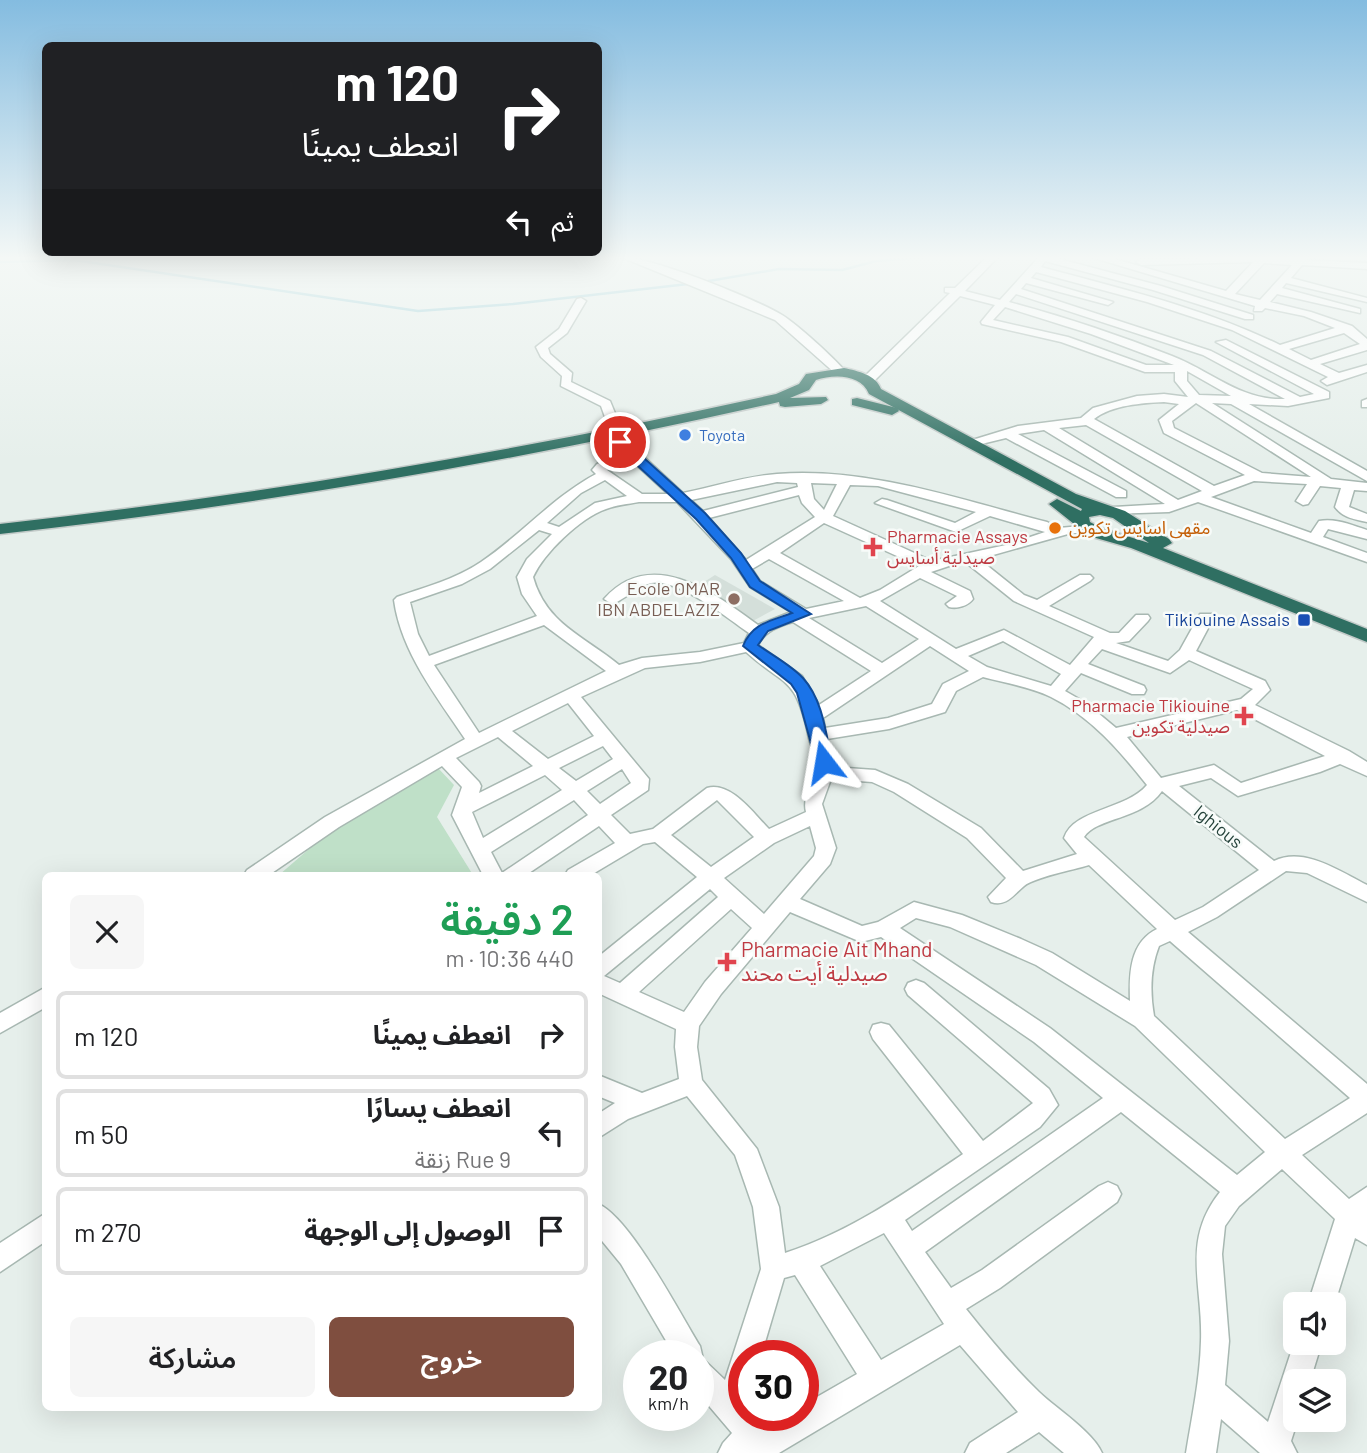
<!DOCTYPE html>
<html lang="ar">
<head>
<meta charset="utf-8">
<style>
  :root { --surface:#fff; --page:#f6f6f6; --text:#202124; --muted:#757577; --line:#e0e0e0; --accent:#7f4e3f }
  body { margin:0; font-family:Barlow,"Noto Sans Arabic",sans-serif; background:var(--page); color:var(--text); direction:rtl; height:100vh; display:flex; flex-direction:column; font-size:26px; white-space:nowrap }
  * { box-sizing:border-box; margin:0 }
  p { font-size:23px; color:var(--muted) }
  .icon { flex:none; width:38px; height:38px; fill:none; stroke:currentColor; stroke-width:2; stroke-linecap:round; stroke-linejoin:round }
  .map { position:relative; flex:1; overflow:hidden; direction:ltr }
  .details { position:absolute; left:42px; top:872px; width:560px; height:539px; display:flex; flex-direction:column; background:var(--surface); border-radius:10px; box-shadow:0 7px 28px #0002; direction:rtl }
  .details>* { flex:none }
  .hud { position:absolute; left:42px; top:42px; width:560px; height:214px; border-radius:10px; box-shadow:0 7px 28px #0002; direction:rtl; background:#202124; color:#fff; overflow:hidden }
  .fabs { position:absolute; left:1283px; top:1292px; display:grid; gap:14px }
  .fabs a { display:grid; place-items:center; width:63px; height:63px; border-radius:10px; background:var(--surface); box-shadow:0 7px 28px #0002; font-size:35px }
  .speed { position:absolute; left:623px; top:1340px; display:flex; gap:14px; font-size:35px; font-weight:700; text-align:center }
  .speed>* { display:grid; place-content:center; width:91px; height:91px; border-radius:50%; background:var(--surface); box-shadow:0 7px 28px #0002; line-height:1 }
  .speed small { font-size:18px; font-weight:400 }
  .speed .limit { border:10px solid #d22; background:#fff; color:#111 }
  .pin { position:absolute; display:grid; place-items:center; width:60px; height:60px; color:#fff; margin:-30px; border:4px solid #fff; border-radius:50%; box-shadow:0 2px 7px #0007 }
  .me { position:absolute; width:77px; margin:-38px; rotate:346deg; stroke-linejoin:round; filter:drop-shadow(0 0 5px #0008) }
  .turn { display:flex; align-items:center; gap:24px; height:147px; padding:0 28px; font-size:32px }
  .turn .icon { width:91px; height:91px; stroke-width:2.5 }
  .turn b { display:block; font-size:49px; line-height:60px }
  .then { display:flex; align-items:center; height:66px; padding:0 28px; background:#0003; gap:14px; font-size:26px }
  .round { display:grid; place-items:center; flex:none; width:74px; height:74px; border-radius:10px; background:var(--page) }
  .overview { display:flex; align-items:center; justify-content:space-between; height:119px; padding:0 28px }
  h1 { font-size:42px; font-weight:600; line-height:52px; color:#1e9e55 }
  .button { display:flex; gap:14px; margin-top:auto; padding:14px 28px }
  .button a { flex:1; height:80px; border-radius:10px; background:var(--accent); color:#fff; font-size:28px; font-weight:600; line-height:80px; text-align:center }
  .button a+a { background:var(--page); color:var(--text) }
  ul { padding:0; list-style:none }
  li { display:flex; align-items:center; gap:21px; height:88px; margin:0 14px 10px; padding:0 14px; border:4px solid var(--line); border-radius:10px }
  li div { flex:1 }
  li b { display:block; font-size:26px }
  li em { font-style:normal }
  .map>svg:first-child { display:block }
  .built { fill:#d4dfda }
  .green { fill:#bfe0c8 }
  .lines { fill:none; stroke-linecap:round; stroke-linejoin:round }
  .stream { stroke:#8ec9d4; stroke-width:2.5 }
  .minor-casing { stroke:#a8b8b2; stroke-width:3 }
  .highway-casing { stroke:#c2cac8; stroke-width:3 }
  .minor { fill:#fff; fill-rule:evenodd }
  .highway { fill:#2f6f62; fill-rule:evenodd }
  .route { fill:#1a73e8; stroke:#114b97; stroke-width:2 }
  .shop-dot { fill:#3f7fe0; stroke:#f7fbf9; stroke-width:2.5 }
  .food-dot { fill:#e8710a; stroke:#f7fbf9; stroke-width:2.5 }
  .health-dot { fill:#e0444e; stroke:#f7fbf9; stroke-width:2.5 }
  .education-dot { fill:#8d6e63; stroke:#f7fbf9; stroke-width:2.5 }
  .transit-dot { fill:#1a4fb4; stroke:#f7fbf9; stroke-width:2.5 }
  .labels { text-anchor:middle; stroke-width:5; stroke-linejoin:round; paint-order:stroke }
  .far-shop-label { font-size:16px; fill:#366cbe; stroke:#f7fbf9; text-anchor:start }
  .food-label { font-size:18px; fill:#c56008; stroke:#f7fbf9; text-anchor:start }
  .health-label { font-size:18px; fill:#be3a42; stroke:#f7fbf9; text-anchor:start }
  .education-label { font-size:18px; fill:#785e54; stroke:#f7fbf9; text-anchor:end }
  .transit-label { font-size:18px; fill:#164399; stroke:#f7fbf9; text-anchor:end }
  .street-label { font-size:18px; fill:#24423a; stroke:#f7fbf9 }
  .near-health-label { font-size:21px; fill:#be3a42; stroke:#f7fbf9; text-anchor:start }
</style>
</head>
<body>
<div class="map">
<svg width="1367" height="1453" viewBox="0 0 1367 1453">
  <rect width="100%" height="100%" fill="#e6efeb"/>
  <path class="built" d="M715,575L775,609L751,622L693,589Z"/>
  <path class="green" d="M438,768L454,785L437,817L473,875H279L324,836Z"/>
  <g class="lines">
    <g class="stream">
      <path d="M0,262L74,260L418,311L513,304L688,284"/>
      <path d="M703,282L779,269L842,270L876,261L926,257"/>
    </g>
    <defs>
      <g id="minor">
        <path d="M621,257C652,257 753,298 782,315C798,325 833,357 846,372L836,374L775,320Z"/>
        <path d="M987,257H998L965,291L1000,300L1039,257H1052L1161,286L1253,315V319H1245L1153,290L1045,261L1041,267C1122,289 1204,308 1280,345L1335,328L1304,316L1265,308L1262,311H1254L1255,306L1091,257H1108L1226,291L1253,262L1141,265L1136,262L1141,259L1309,257L1307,260L1367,263V269L1302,265L1291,278L1367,298V302L1286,283L1282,288L1360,309V313L1277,294L1270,302L1311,312L1352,326L1367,339V350L1320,364L1339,373L1367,365V372L1327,385L1321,381L1328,377L1232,330L1147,302L1036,272L1031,278L1113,302L1108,305L1026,283L1021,289L1211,351L1300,397L1314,394L1216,342L1226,340L1329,392V398L1288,406L1249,404L1367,471V481L1231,404L1212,403L1331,479L1367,483V491L1354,490L1349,507L1367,514V522C1354,519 1343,518 1335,507L1341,488L1320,486L1308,504L1303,505L1296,501L1307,484L1254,481L1211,497L1311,533L1319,521C1336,518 1351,525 1367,530V539L1328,529L1323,537L1367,553V562L1198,502L1169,512L1109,514V508L1114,507L1165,504L1044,430L1018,434L1126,491V497H1116L1006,438L969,447V441L1018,426L1081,418L1093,408L1137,396L1164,394L1188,397L1175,381V372H1145L1061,342L982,324L981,322L995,305L960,296L872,383H864V377L950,293L945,292V288H955ZM1264,263L1292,265L1260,300L1235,294ZM1016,294L1203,355L1285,399C1241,401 1211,371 1172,356C1119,335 1065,317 1009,302ZM1005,307L1091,334L1174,365H1146L1068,337L993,320ZM1344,333L1360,344L1311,360L1289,349ZM1187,371L1231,396L1199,395L1187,381ZM1164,402L1179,404L1159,420L1164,433L1245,475L1214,486L1094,419C1112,405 1142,403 1164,402ZM1196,403L1311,477L1262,473L1174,428L1172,421ZM1086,425L1202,491L1178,500L1059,428Z"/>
        <path d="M581,298L586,301L567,333L548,348L550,354L572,373L571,382L610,401L626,440L683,493C714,487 746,476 777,474C868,467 958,499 1047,522L1059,528L1092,525V531L1068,534L979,559L1024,595L1037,600L1080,575H1090L1093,578L1090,581L1049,606L1110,633H1119L1136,615H1148L1150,618L1148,621L1129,641L1116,643L1168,661L1180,650L1200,614H1212L1214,617L1196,651L1265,681L1270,690L1255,705L1349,751L1367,762V776L1340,764L1320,772L1238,796L1211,778L1179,786L1274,861C1304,846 1341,872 1367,885V902L1307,873L1286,871L1217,917L1188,932L1367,1084V1113L1302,1155L1349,1199L1367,1187V1245L1355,1238L1334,1306V1304H1308L1335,1219L1282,1169L1239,1206L1225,1226L1222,1254L1229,1341L1225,1385L1268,1422L1295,1340L1322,1342L1310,1381H1295V1419H1298L1291,1441L1297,1453H1260L1221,1419L1216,1453H1186C1192,1416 1200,1379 1201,1341C1203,1285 1181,1241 1220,1192L1121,1112L925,1252L951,1288L982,1270L1099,1186L1108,1182L1117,1186L1121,1194L1117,1202L1000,1288L966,1309C989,1338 1013,1367 1039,1392C1057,1409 1093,1432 1102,1453H1064L1039,1432L1006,1453H965L970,1443L1018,1412L960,1345L779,1453H718L723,1443L732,1433L698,1393V1356H675L621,1264L598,1236V1204C630,1217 680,1314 700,1346L703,1359L725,1380L761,1269L753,1207L735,1155L687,1096L628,1119L598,1138V1114L615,1103L598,1096V1075L642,1093L679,1079L675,1047L676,1029L598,993V957L697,877L655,842L643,844L591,875H565L568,870L615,843L599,826L526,875H483L452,815L462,787L442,766L339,827L269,875H244L247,870L325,817L465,739C437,697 401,652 394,600L397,597C425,587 456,579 481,562C521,535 553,497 596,474L592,470L597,464L626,454L614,442L601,406L561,386L562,376L541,357L536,347L559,329L577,299ZM632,461L668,494H642L607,470ZM605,480L627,496L595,503L559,527L547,523L581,493ZM777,482L797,483L798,487L703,511L691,500ZM811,483L837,484L824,510L814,499ZM850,485L878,486L976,512L955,523L887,500L882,499L875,503L956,532L990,516L1045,532L1006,545L932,561L833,516ZM799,495L802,503L815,517L746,560L709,518ZM639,502H677L731,559L750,587L791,612L758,625C715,594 652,545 604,599L612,604L617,602C628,596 639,586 651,583C676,577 729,619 749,633L744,643L700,652L642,658L619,665C584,636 546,624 533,577C544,553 580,518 606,509C616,505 628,504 639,502ZM824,523L919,566L880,590L860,598L780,553ZM539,530L552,534L527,559L517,577L522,594L537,616L429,656L418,634L410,602L462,584L490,569ZM769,559L844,601L806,609L760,581L752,569ZM964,561L1014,601L1094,637L1070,665L1004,630L956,649L880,601L920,578L957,596L946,604L949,607C957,609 968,606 973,599L970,591L931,572ZM866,606L919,639L882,663L809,618ZM793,622L871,671L819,705L802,676L758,645C765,631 779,626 793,622ZM544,625L606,671L479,733L434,665ZM1003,641L1061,674L1051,686L987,667L968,656ZM930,646L969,671L943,684L932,704L888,718L825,728L823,718ZM1102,649L1170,673L1189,660L1253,689L1241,699L1116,728L1086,703L1065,691L1081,673L1132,694H1144L1146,690L1144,686L1088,664ZM746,652C786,688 795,675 808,734C810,745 817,758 815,771C813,785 802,797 806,812L769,829C754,814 731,781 707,788L653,829L630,834L611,815L648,790L649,779L581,697L645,668L700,662ZM983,677C1005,683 1031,687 1051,697C1091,717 1120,751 1147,785C1126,810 1073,809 1064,838L1077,854L1023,871L981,828L908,784L875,770L833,767L827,739L889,729L945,712L956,691ZM568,703L594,736L548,759L512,731ZM1237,710L1325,756L1241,783L1214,765L1161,778L1127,737ZM498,737L533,766L479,793L481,786L479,782L456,758ZM603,746L613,759L576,781L559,768ZM622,769L631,783L600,804L587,791ZM545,775L562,790L483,838L472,812ZM831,779L872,782L894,792L967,838L1006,878L988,897L991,902C1006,907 1013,895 1024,886C1035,877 1073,870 1089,865L1157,929C1130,942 1129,973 1130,1001L1052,953L1021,939L962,915L914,902L878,922L862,926L800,899L830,864L836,848L822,804ZM1162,791L1259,870L1203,907L1175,920L1084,837C1097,817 1142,820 1162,791ZM574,800L588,815L502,873L491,852ZM717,800L754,837L711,867L671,835ZM810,826L816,848L814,856L764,914L724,878L774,843ZM710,889L718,897L620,983L604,976ZM731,909L752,928L705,982L684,1012L639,992ZM790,912L861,942L881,937L1034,1042L1103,1098L912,1231L905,1220L1040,1127L1058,1105L1049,1089L924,983L916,980L908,983L905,989L908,995L1033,1103L983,1141L889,1025L881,1023L873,1025L870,1032L873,1039L963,1154C907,1192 850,1232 785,1253L779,1207L757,1149L702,1080L697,1047L699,1026L721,994ZM916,918L950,927L1036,965L1135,1026L1265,1152L1237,1175L1050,1028L900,928ZM1170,941L1350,1098L1285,1139L1154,1016C1150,993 1150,969 1159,946ZM884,1233L944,1324L881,1360L820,1266ZM795,1275L857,1374L803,1405V1416H784L764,1427L755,1416H744V1356H761L784,1278Z"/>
        <path d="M1367,399V407H1362V401Z"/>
        <path d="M46,987V1007L0,1033V1013Z"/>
        <path d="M46,1213V1241L0,1272V1243Z"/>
      </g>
      <g id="highway">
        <path d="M844,368C858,371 876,375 881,389L1076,494L1125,511L1169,539L1172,543L1163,548L1367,629V642L1131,548L1089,536L1049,504L1057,499L1081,511L1082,509L869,394C861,374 834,374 816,380L809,390L790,398L826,397L828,400L821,404L785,407L780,406L779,402C521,460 262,505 0,534V524C261,495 519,451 776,394L799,384L806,374ZM1100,515L1113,518L1149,543L1101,528L1090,522L1089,517Z"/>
        <path d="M857,398L897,408L899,411L892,415L852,405V399Z"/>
      </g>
    </defs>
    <use href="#minor" class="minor-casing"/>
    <use href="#highway" class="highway-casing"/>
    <use href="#minor" class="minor"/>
    <use href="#highway" class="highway"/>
  </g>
  <linearGradient id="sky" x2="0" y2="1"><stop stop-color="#84bce0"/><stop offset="0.56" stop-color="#f4f8f6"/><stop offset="1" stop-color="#f4f8f6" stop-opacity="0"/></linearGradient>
  <rect width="1367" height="461" fill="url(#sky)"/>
  <path class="route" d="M615,440H624L705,513L741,553L760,581L811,614L768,631L758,645C772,655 791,665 803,678C823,700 826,734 832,762L830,766H818L816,762L797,693L791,684L743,646C752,623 771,621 792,613L750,587L731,558L696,519L615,445Z"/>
  <circle class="shop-dot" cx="685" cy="435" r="7"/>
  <circle class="food-dot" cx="1055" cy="528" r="7"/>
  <g class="health-dot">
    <path d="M869.5 536.5h7v7h7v7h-7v7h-7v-7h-7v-7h7z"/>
    <path d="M1240.5 705.5h7v7h7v7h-7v7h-7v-7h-7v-7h7z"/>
    <path d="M723.5 951.5h7v7h7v7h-7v7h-7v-7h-7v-7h7z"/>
  </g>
  <circle class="education-dot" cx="734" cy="599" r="7"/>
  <rect class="transit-dot" x="1297" y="613" width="14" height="14" rx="3.5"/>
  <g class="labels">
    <g class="far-shop-label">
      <text x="699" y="441">Toyota</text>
    </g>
    <g class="food-label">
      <text x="1069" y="534">مقهى اسايس تكوين</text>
    </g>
    <g class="health-label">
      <text x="887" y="543">Pharmacie Assays<tspan x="887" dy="21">صيدلية أسايس</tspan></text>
      <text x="1230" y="712" text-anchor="end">Pharmacie Tikiouine<tspan x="1230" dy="21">صيدلية تكوين</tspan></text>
    </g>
    <g class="education-label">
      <text x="720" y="595">Ecole OMAR<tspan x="720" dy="21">IBN ABDELAZIZ</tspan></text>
    </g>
    <g class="transit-label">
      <text x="1290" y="626">Tikiouine Assais</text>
    </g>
    <g class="street-label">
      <text transform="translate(1218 827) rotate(39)" y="6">Ighious</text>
    </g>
    <g class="near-health-label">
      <text x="741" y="957">Pharmacie Ait Mhand<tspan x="741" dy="24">صيدلية أيت محند</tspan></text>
    </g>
  </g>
</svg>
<div class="fabs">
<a><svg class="icon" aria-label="sound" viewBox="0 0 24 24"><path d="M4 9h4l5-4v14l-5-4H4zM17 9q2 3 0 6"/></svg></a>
<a><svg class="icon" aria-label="layers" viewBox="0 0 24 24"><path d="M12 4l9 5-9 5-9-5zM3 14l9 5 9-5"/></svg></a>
</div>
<div class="speed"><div>20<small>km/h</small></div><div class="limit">30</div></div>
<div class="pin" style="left:620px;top:442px;background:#d93025"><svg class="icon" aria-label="arrive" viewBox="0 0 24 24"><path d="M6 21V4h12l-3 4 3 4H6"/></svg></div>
<svg class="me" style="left:824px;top:762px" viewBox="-20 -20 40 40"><path d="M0-17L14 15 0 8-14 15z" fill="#1a73e8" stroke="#fff" stroke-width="4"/></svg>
<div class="hud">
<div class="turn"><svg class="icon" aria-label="right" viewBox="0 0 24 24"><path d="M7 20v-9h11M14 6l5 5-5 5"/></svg><div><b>120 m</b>انعطف يمينًا</div></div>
<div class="then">ثم<svg class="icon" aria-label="left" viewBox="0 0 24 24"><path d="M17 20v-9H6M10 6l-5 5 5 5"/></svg></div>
</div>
<section class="details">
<div class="overview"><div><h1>2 دقيقة</h1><p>440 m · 10:36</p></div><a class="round"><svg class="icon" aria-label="close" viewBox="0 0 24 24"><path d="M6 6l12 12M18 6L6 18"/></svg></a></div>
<ul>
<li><svg class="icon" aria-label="right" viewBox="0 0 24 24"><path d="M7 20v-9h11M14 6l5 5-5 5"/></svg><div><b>انعطف يمينًا</b></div><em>120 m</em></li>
<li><svg class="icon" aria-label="left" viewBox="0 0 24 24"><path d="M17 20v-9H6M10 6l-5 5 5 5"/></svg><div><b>انعطف يسارًا</b><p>Rue 9 زنقة</p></div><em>50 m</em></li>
<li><svg class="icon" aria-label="arrive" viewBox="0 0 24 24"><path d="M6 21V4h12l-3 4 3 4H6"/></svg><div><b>الوصول إلى الوجهة</b></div><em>270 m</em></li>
</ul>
<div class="button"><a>خروج</a><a>مشاركة</a></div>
</section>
</div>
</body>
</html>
